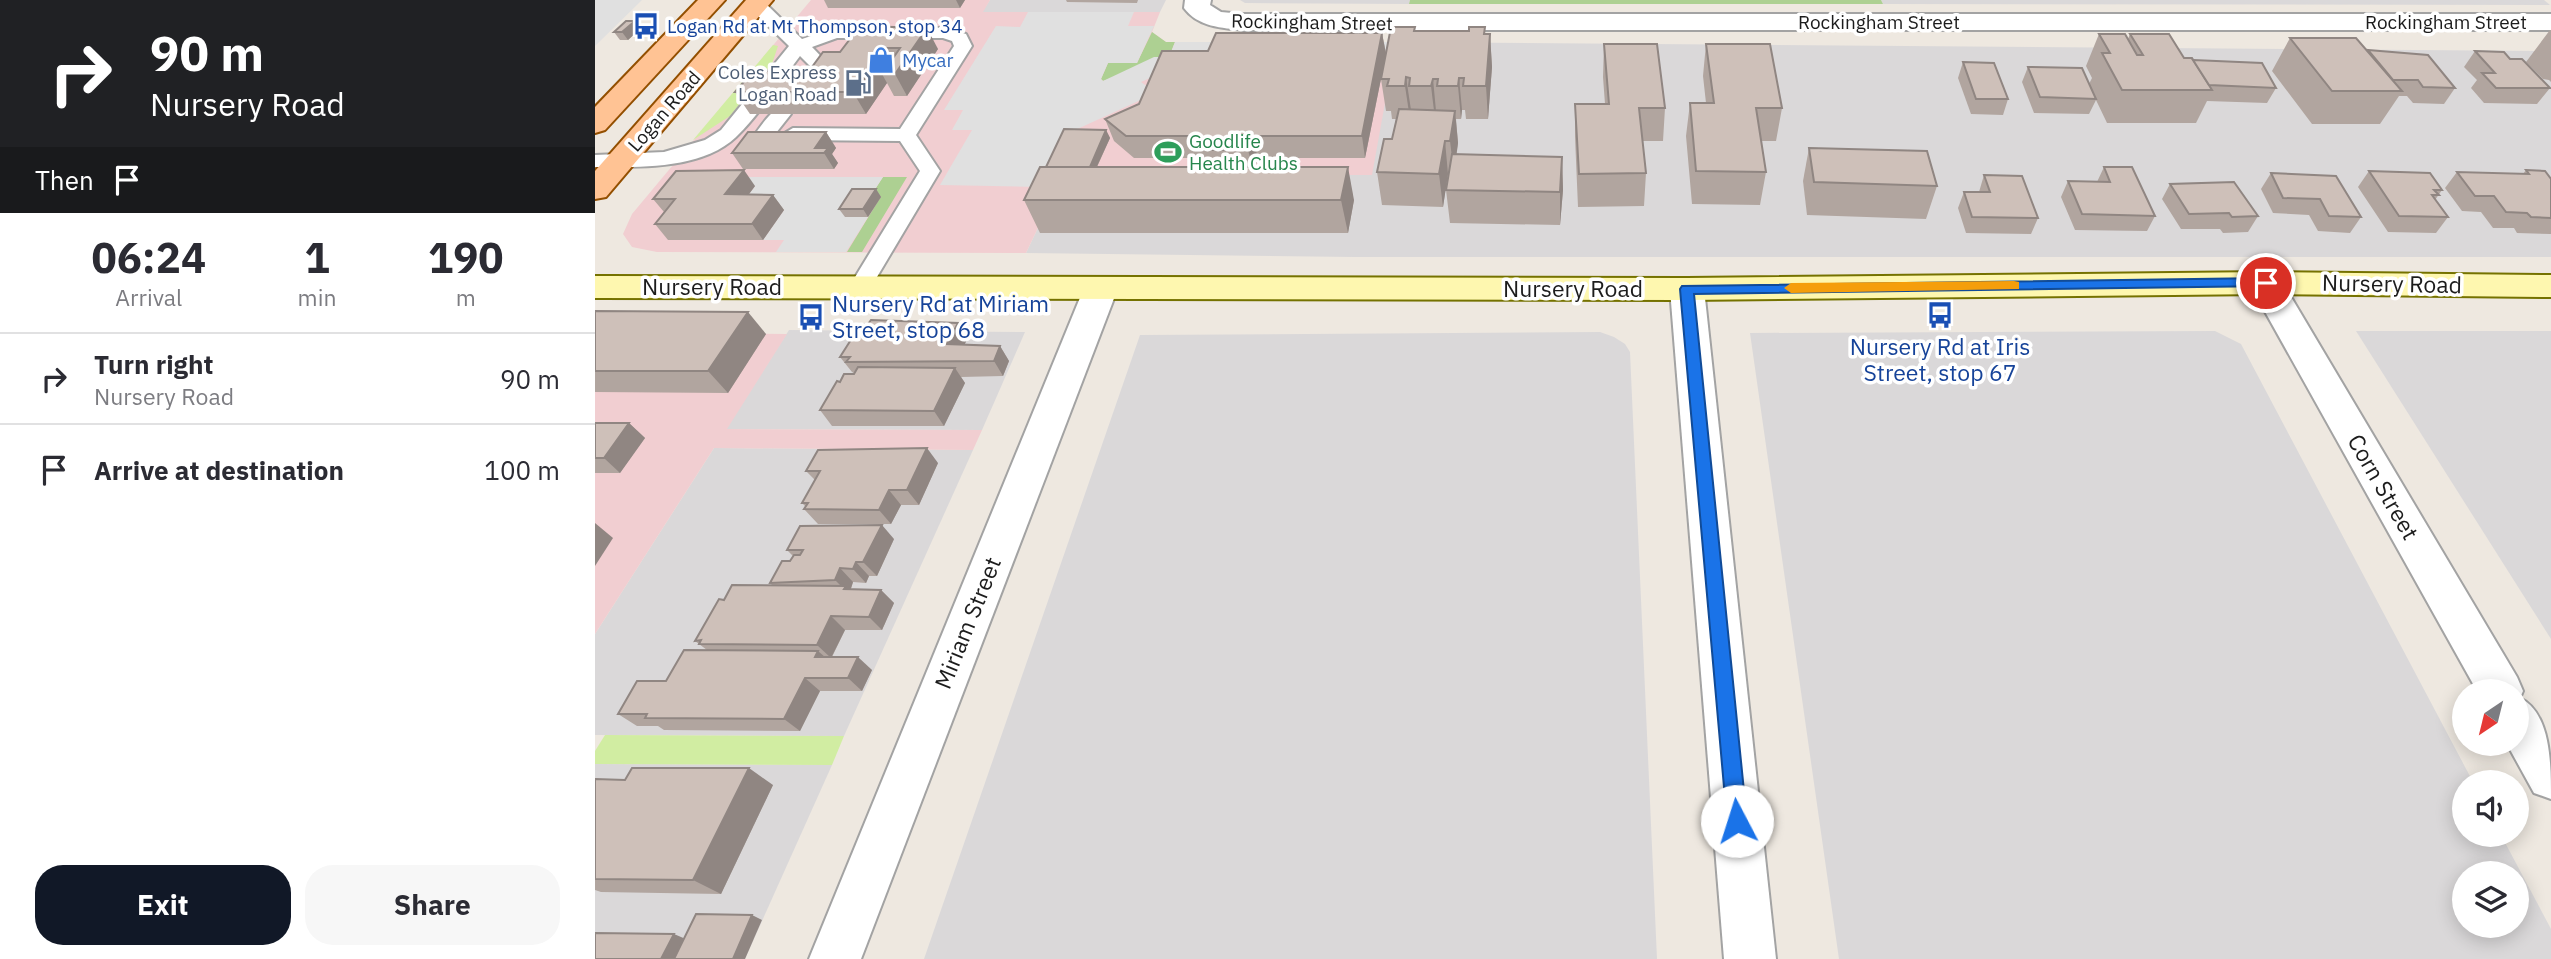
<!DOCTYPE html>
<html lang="en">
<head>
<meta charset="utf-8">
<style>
  :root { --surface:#fff; --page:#f7f7f7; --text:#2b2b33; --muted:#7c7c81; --line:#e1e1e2; --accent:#111827 }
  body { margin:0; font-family:"IBM Plex Sans",sans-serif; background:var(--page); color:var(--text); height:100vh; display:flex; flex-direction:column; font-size:26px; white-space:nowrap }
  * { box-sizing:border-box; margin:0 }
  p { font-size:23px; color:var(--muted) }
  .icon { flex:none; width:38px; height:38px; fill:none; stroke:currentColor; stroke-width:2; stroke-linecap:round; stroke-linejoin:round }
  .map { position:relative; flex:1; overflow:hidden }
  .side { display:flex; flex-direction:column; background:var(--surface); width:595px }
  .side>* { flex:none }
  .banner { background:#202124; color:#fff; overflow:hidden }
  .needle { width:46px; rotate:215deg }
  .controls { position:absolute; left:1857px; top:679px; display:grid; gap:14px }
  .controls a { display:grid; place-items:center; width:77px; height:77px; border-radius:50%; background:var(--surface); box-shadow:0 4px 18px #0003; font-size:35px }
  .pin { position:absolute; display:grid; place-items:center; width:60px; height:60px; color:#fff; margin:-30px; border:4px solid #fff; border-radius:50%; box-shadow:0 2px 7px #0007 }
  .me { position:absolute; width:77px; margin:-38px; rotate:355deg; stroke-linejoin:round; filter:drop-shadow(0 0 5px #0008) }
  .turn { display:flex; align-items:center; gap:24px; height:147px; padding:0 35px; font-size:32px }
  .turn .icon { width:91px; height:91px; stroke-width:2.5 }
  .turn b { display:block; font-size:49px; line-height:60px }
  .then { display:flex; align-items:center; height:66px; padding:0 35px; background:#0003; gap:14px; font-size:26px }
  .eta { display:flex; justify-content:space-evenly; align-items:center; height:119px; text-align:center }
  .eta b { font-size:42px; font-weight:800; line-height:49px }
  .action { display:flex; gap:14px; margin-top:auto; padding:14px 35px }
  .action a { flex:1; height:80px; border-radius:28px; background:var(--accent); color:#fff; font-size:28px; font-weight:800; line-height:80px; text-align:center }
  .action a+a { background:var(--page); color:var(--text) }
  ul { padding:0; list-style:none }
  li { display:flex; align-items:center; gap:21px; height:91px; padding:0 35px; border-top:2px solid var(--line) }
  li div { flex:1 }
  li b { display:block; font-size:26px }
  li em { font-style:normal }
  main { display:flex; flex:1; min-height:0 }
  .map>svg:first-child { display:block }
  .residential { fill:#dad8d9; fill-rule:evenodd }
  .commercial { fill:#f1ced1 }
  .grass { fill:#d1eda2 }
  .forest { fill:#add092 }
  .parking { fill:#e0e0e0 }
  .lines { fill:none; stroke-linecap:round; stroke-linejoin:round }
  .lane-casing { stroke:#a3a3a3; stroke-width:4 }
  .street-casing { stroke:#a3a3a3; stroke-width:4 }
  .secondary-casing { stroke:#757200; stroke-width:4 }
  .primary-casing { stroke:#934f00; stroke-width:4 }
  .lane { fill:#fff; fill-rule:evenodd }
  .street { fill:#fff; fill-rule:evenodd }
  .secondary { fill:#fef7af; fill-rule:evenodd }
  .primary { fill:#ffc394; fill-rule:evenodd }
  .wall { fill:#b1a59f }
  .shaded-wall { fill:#908682 }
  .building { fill:#cec0b9; stroke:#908682; stroke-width:2 }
  .route { fill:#1a73e8; stroke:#114b97; stroke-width:2 }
  .slow { fill:#f59e0b }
  .labels { text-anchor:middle; stroke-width:7; stroke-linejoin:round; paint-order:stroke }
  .far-street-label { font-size:19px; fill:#1c1c1c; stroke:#fff }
  .far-transit-label { font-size:19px; fill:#164399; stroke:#fff; text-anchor:start }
  .far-shop-label { font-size:19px; fill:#366cbe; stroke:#fff; text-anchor:start }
  .far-service-label { font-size:19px; fill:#4e5e75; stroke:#fff; text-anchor:end }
  .far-leisure-label { font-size:19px; fill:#27864d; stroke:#fff; text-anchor:start }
  .street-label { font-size:23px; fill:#1c1c1c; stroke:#fff }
  .transit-label { font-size:23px; fill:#164399; stroke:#fff; text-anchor:start }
</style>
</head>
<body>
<main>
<section class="side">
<div class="banner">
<div class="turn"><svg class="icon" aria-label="right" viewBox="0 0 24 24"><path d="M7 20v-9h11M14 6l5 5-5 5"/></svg><div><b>90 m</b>Nursery Road</div></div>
<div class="then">Then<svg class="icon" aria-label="arrive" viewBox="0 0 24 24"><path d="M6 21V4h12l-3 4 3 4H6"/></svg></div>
</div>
<div class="eta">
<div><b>06:24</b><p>Arrival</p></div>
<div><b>1</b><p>min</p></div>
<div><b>190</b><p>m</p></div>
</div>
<ul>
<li><svg class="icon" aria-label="right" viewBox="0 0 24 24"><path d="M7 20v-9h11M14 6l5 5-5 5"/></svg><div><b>Turn right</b><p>Nursery Road</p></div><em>90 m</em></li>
<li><svg class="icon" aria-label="arrive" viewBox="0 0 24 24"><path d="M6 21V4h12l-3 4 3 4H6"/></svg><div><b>Arrive at destination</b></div><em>100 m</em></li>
</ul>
<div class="action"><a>Exit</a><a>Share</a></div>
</section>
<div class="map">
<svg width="1956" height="959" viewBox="0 0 1956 959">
  <rect width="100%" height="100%" fill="#eee8e0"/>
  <g class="residential">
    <path d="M395,0H571L565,12H387Z"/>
    <path d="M645,0H815L814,4L650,3Z"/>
    <path d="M1286,0H1949L1955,5L1288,4Z"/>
    <path d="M801,42L1956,51V257H759L431,253L468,175Z"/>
    <path d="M194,330L430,332L387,430L131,429Z"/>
    <path d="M1620,331L1646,344L1878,782H1869V835H1906L1956,929V959H1244L1155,333ZM1869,873H1922V926H1869Z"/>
    <path d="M1761,331H1956V639Z"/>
    <path d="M1005,332L1019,337L1030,344L1035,352L1062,959H329L545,335Z"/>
    <path d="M119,448L378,450L249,736L0,735V634Z"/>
    <path d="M0,764L237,765L150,959H0Z"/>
  </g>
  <g class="commercial">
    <path d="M216,0H395L388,12H565L557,32L571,42H801L777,175H468L431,253L62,252L37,247L28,234L37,214Z"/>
    <path d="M0,333L192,334L132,429L387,430L378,450L119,448L0,634Z"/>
  </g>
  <g class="grass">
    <path d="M178,45L183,46L177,64L135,116L98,140Z"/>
    <path d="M10,735L249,736L237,765L0,764V751Z"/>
  </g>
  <g class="forest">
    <path d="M815,0H1286L1288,4H814Z"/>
    <path d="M557,32L571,42H580L574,57L508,81L506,79L513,63H542Z"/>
    <path d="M288,177H312L267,252H252L285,198L275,197Z"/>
  </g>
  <g class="parking">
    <path d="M0,0H47L0,46Z"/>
    <path d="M433,12H539L533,26H559L542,63H513L506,79L508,81L559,57H574L580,42H793L791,54H627L566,73L546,82L561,93L467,136L442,187L345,185L377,130H357L368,110H349L401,26L425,27Z"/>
    <path d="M122,177H288L275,197L250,216L273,217L251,252H181L189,240H168L189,210H142L160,186Z"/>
  </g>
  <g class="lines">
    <defs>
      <g id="lane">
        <path d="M155,0H167L207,39L240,28H349L371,34L377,46L321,135L345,171L273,292L265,295L257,292L254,287L325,171L305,141L198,140L188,134L198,128L305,129L359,46L357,41L348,38H242L217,47L243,74L231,91H217L215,87L224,75L205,56C184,83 165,114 141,137C106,170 44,167 0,167V155L69,152L110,140L126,130L194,46L155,8L152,4Z"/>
        <path d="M186,108L196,114L177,138H163L160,134C167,125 175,111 186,108Z"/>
      </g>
      <g id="street">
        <path d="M590,0H616L615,5L626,12L648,14H1956V30H648C627,28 603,27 589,8Z"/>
        <path d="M1671,272L1683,275L1922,677L1928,691L1925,698C1956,713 1956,764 1956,799L1939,793L1912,744H1922V691H1882L1654,283L1659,275Z"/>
        <path d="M506,277L518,280L523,288L266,959H214L489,288L494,280Z"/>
        <path d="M1092,278L1104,281L1109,289L1181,959H1129L1075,289L1080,281Z"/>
      </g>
      <path id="secondary" d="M1671,272L1956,275V297L1671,294L1092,300L0,298V276L1092,278Z"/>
      <g id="primary">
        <path d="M103,0H130L10,130L0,133V107Z"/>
        <path d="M151,0H178L11,197L0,199V171Z"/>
      </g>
    </defs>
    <use href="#lane" class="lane-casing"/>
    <use href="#street" class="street-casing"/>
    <use href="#secondary" class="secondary-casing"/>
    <use href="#primary" class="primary-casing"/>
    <use href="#lane" class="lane"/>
    <use href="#street" class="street"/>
    <use href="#secondary" class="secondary"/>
    <use href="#primary" class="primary"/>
  </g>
  <g class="wall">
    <path d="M229,0H370L365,8H233Z"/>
    <path d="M471,0H543L542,3L472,2Z"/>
    <path d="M40,21L45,29L33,40H25L19,32Z"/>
    <path d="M265,26L343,49L312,96H299L292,83L271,114H155L140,92L214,71L245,52Z"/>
    <path d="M820,27V31L895,34L897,67L893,119H871L870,110H867L866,119H861L863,143L861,155L967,157L968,190L965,225L855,223L851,190L854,174H853L848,207L787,205L782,172L797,139L801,119H797L796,111H791L786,79Z"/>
    <path d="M1955,30H1956V82L1954,80L1948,79L1931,62Z"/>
    <path d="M787,33L791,54L770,158H663L660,167L759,200L753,233H445L429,200L451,167L511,130L515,138L502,167H607L604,158H539L519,141L510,119L544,104L613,51Z"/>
    <path d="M1504,34L1533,39L1535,34L1589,58L1681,88L1672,103L1612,101L1601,123H1512L1501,100L1494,114L1439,113L1427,82L1433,67L1494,84L1497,78L1491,66Z"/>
    <path d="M1695,38L1772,50L1860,88L1849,104L1818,103L1812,96H1804L1785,124H1717L1677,71Z"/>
    <path d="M1009,44L1070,108L1068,141H1047L1051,173L1049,206L983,207L980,137V104H1010L1008,77Z"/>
    <path d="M1111,44L1187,108L1181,141H1166L1171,172L1165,205L1097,204L1091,136L1095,103H1111L1108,76Z"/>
    <path d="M1880,51L1915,59L1955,88L1942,104L1889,103L1876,88L1882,80L1869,67Z"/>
    <path d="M1368,62L1413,99L1408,115L1376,114L1363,78Z"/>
    <path d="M231,132L241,148L237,154L243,163L239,169H148L137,153Z"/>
    <path d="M1214,148L1342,186L1331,219L1212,215L1208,181Z"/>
    <path d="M1509,167L1560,216L1552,231L1480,230L1466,197L1473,181L1502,182Z"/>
    <path d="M1931,170L1956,179V234L1922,233L1919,228H1898L1886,212L1867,211L1850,188L1862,172L1928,174Z"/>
    <path d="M1774,171L1847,190L1840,200L1853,217L1841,233L1793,232L1763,187Z"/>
    <path d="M1676,173L1766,217L1755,233L1723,231L1714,215L1678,213L1666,189Z"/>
    <path d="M1389,175L1443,218L1436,234L1371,233L1363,208L1369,192H1384Z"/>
    <path d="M1575,184L1663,216L1653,232L1628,233L1625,229H1586L1567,199Z"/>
    <path d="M160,186L154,194L178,195L189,210L168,240H73L60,224L69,212L58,199Z"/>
    <path d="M281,189L286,197L273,217H250L244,209Z"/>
    <path d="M0,311L171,334L133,393L0,392Z"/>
    <path d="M363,323L373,338L369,344L405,346L414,361L408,376L366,377L370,383L349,426H237L225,410L245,382L259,373L257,372L245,357Z"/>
    <path d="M0,423H34L50,438L25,473H0Z"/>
    <path d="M343,463L324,505H306L296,524H223L209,509L211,507L207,503L220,480L211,471Z"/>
    <path d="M299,539L282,576H274L271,583L258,582L256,589L286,590L299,603L287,630H250L237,657L277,670L267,691H225L205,731L69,730L63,726H42L23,714L71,681L112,650L100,641L129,600L178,586L175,583L195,561L198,556L192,550Z"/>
    <path d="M0,779L30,780L178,785L126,894L6,892L0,890Z"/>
  </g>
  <g class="shaded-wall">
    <path d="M361,0H370L365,8Z"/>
    <path d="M40,21L45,29L33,40L27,32Z"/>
    <path d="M332,28L343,49L312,96L300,74Z"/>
    <path d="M787,33L791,54L770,158L767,136Z"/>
    <path d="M895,34L897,67L893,119L891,86Z"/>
    <path d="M286,48L298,70L287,74L292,83L271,114L258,92Z"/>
    <path d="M811,77L816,110L815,119L810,86Z"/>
    <path d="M864,78L867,110L866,119L863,86Z"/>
    <path d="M838,79L841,111L840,119L836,86Z"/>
    <path d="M860,111L863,143L859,174L855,141Z"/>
    <path d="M511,130L515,138L498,175L495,167Z"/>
    <path d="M231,132L241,148L237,154L243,163L239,169L229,153L220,148Z"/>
    <path d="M657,136L663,158L659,172L653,150Z"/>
    <path d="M850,141L853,174L848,207L844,174Z"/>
    <path d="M967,157L968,190L965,225V192Z"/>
    <path d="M753,167L759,200L753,233L746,200Z"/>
    <path d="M149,170L160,186L142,210L130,194Z"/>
    <path d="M281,189L286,197L273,217L268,209Z"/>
    <path d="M178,195L189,210L168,240L157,224Z"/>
    <path d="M153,312L171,334L133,393L113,371Z"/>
    <path d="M363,323L373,338L362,359L352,344Z"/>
    <path d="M405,346L414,361L408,376L399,361Z"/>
    <path d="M360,368L370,383L349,426L339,411Z"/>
    <path d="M34,423L50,438L25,473L9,458Z"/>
    <path d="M332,448L343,463L324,505L312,490Z"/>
    <path d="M294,490L306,505L296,524L284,510Z"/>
    <path d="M0,523L18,538L0,566Z"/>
    <path d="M287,525L299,539L282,576L268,562Z"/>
    <path d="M261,562L274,576L271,583L258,569Z"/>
    <path d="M245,568L258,582L255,591L263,603L240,580Z"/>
    <path d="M286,590L299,603L287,630L274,617Z"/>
    <path d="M236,616L250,630L236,658L222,645Z"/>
    <path d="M223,651L238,664L220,657Z"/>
    <path d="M263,657L277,670L267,691L253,678Z"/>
    <path d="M210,678L225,691L205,731L189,719Z"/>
    <path d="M154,768L178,785L126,894L98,880Z"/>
    <path d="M157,915L167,920L150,959H138Z"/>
    <path d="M79,934L100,943L92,959H66Z"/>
  </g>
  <g class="building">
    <path d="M31,21H40L27,32H19Z"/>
    <path d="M265,26L332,28L300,74H287L305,48H286L283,52H287L258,92H140L158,71H214L228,52H245Z"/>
    <path d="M796,27H820L819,31H874V27H890L889,34H895L891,86H868L869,78H864L863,86H842L843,79H838L836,86H814L815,78L811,77L810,86H792L794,79H786Z"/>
    <path d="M621,33H787L767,136H657L653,150H601L606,136H531L510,119L544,104L567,51H613Z"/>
    <path d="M1504,34H1530L1542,55H1548L1535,34H1574L1589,58H1597L1617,90H1527L1507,53H1515Z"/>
    <path d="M1695,38H1761L1807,91H1737Z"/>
    <path d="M1009,44H1062L1070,108H1044L1051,173L984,174L980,104H1014Z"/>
    <path d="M1111,44H1175L1187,108H1161L1171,172L1101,171L1095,103H1119Z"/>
    <path d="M1773,50L1833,55L1860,88L1828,87L1823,80H1798Z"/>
    <path d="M1880,51L1909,52L1915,59H1927L1955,88H1901L1887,73H1900Z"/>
    <path d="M1598,60L1667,63L1681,88L1614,85Z"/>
    <path d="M1368,62L1399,63L1413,99H1381Z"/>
    <path d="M1433,67L1487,68L1501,99L1445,97Z"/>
    <path d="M804,109L860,111L855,141H850L844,174L782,172L789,139H797Z"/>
    <path d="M469,129L511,130L495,167H451Z"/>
    <path d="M153,132H231L220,148H233L229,153H137Z"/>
    <path d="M1214,148L1332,151L1342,186L1219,182Z"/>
    <path d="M857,154L967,157L965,192L851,190Z"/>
    <path d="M445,167H753L746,200H429Z"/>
    <path d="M1509,167H1537L1560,216L1487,214L1473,181L1515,182Z"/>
    <path d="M149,170L130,194L178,195L157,224H60L80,199H58L81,171Z"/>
    <path d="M1931,170L1950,171L1956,179V218L1936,217L1932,213L1911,212L1899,196H1880L1862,172L1934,174Z"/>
    <path d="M1774,171L1835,173L1847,190H1839L1844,195H1837L1853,217L1804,216Z"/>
    <path d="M1676,173L1741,176L1766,217L1734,216L1725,199L1688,198Z"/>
    <path d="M1389,175L1427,176L1443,218L1377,217L1369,192H1395Z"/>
    <path d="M1639,182L1663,216L1637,217L1634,213L1594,214L1575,184Z"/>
    <path d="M257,189H281L268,209H244Z"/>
    <path d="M0,311L153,312L113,371H0Z"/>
    <path d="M276,320L363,323L352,344L405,346L399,361L251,362L255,357H245L266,324H273Z"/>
    <path d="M263,367L360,368L339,411L225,410L242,381L245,382L249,374H259Z"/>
    <path d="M0,423H34L9,458H0Z"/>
    <path d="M332,448L312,490H294L284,510L209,509L213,503H207L225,471H211L223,450Z"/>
    <path d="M287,525L268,562H261L258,569L245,568L240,580L175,583L187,561H195L199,555H205L208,550H192L205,526Z"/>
    <path d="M137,585L251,586L249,589L286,590L274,617L236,616L222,645L104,644L106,640L100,641L124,599L129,600Z"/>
    <path d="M89,650L223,651L220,657H263L253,678H210L189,719L50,718L52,714H23L42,681H71Z"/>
    <path d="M37,768H154L98,880L0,879V779L30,780Z"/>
    <path d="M101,914L157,915L138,959H79Z"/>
    <path d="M0,933L79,934L66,959H0Z"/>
  </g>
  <path class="route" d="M1671,278L1676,280V286L1099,294L1152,821L1149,828L1142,831L1135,828L1132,821L1085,289L1087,286Z"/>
  <path class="slow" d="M1419,281L1424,282V289L1196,293L1189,288L1196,283Z"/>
  <defs>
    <symbol id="bus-bare" viewBox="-9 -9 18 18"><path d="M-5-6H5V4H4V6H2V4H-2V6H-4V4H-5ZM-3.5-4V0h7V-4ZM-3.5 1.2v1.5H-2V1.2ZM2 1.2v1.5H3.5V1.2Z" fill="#1a4fb4" stroke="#fff" stroke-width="2.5" paint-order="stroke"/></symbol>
    <symbol id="shop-bare" viewBox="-9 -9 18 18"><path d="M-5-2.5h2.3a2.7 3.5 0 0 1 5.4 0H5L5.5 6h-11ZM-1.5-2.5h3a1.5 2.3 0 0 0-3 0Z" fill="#3f7fe0" stroke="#fff" stroke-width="2.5" paint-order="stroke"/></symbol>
    <symbol id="fuel-bare" viewBox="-9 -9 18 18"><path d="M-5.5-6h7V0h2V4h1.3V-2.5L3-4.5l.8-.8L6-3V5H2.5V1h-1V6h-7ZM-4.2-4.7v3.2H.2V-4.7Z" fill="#5c6f8a" stroke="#fff" stroke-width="2.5" paint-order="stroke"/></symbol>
    <symbol id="stadium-bare" viewBox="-9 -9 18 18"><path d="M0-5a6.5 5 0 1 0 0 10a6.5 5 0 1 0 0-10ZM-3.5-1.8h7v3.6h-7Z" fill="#2e9e5b" stroke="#fff" stroke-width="2.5" paint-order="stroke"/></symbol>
  </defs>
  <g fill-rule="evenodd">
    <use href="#bus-bare" x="32" y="7" width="38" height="38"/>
    <use href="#shop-bare" x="267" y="41" width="38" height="38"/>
    <use href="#fuel-bare" x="244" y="64" width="38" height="38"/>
    <use href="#stadium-bare" x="554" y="133" width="38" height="38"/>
    <use href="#bus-bare" x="1326" y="296" width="38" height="38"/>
    <use href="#bus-bare" x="197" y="298" width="38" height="38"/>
  </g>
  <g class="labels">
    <g class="far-street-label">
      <text transform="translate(717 22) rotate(1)" y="7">Rockingham Street</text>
      <text x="1284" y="29">Rockingham Street</text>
      <text x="1851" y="29">Rockingham Street</text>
      <text transform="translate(69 111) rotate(-49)" y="7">Logan Road</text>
    </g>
    <g class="far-transit-label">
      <text x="72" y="33">Logan Rd at Mt Thompson, stop 34</text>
    </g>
    <g class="far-shop-label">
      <text x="307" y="67">Mycar</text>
    </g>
    <g class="far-service-label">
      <text x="242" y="79">Coles Express<tspan x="242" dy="22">Logan Road</tspan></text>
    </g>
    <g class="far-leisure-label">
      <text x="594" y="148">Goodlife<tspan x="594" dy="22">Health Clubs</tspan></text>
    </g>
    <g class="street-label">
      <text transform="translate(1797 284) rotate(1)" y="8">Nursery Road</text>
      <text x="117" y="295">Nursery Road</text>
      <text x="978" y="297">Nursery Road</text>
      <text transform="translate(1788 487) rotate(60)" y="8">Corn Street</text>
      <text transform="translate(373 623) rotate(-68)" y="8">Miriam Street</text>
    </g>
    <g class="transit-label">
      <text x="237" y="312">Nursery Rd at Miriam<tspan x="237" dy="26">Street, stop 68</tspan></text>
      <text x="1345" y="355" text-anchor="middle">Nursery Rd at Iris<tspan x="1345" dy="26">Street, stop 67</tspan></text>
    </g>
  </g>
</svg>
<div class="controls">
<a><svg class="needle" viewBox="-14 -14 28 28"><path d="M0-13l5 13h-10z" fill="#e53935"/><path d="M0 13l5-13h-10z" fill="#7c7c81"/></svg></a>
<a><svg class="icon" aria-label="sound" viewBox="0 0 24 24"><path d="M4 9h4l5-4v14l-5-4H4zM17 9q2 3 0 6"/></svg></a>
<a><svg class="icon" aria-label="layers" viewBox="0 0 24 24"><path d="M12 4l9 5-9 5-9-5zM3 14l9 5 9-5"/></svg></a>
</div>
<div class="pin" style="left:1671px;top:283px;background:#d93025"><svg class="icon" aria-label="arrive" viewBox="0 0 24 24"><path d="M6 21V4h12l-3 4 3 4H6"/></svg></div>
<svg class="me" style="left:1142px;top:821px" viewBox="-20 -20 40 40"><circle r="19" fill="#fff"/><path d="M0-13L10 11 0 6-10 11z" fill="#1a73e8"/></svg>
</div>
</main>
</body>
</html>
